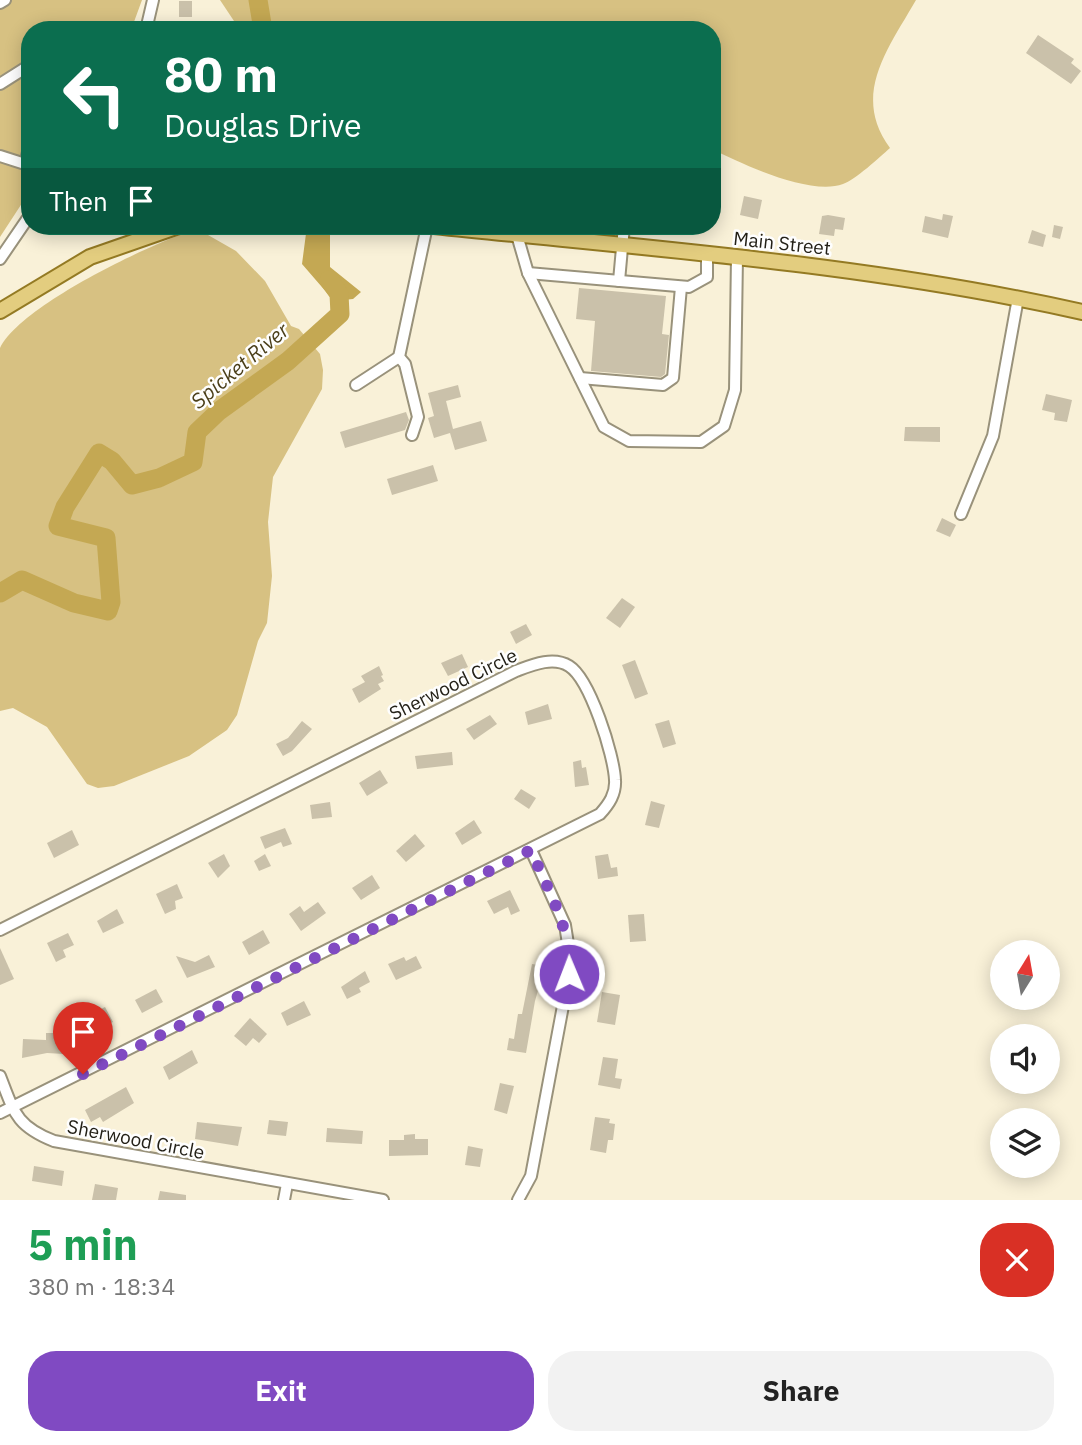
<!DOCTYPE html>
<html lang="en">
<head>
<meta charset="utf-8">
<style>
  :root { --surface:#fff; --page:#f2f2f2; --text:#222; --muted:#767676; --accent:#804ac2 }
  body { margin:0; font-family:"IBM Plex Sans",sans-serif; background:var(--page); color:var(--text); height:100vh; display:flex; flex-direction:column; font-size:26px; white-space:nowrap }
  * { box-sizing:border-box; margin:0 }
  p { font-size:23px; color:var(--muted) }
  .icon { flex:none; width:38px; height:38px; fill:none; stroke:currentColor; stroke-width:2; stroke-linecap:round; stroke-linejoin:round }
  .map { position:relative; height:1200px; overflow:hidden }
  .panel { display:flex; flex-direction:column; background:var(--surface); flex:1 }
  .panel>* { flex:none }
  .guide { position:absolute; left:21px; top:21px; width:700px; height:214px; border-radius:28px; box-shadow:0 4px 18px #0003; background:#0b6e4f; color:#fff; overflow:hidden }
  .needle { width:46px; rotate:11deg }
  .fabs { position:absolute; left:990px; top:940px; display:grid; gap:14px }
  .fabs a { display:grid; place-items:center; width:70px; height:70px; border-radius:50%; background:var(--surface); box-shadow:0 4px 18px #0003; font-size:35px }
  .pin { position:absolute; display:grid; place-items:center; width:60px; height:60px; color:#fff; margin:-72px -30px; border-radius:50% 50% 50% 0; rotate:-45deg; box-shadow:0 0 7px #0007 }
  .pin .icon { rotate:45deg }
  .me { position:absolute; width:77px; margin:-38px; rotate:359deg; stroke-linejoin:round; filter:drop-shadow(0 0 5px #0008) }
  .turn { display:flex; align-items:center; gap:24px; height:147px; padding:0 28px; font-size:32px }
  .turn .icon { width:91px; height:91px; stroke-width:2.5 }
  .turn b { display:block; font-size:49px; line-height:60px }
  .then { display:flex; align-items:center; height:66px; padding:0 28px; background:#0003; gap:14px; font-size:26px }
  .round { display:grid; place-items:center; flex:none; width:74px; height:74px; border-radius:28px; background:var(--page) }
  .headline { display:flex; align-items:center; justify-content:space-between; height:119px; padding:0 28px }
  h1 { font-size:42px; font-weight:700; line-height:52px; color:#1e9e55 }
  .button { display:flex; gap:14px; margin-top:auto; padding:14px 28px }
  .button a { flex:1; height:80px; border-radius:28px; background:var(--accent); color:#fff; font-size:28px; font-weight:700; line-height:80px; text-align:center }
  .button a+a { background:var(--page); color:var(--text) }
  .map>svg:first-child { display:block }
  .green { fill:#d7c182 }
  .water { fill:#c4a853 }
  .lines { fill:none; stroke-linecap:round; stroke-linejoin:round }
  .river { stroke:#c4a853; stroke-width:19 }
  .building { fill:#cac1aa }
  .minor-casing { stroke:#99927b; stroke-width:14 }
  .major-casing { stroke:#947a23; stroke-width:18 }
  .minor { stroke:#fff; stroke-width:10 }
  .major { stroke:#e3cd7f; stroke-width:14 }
  .route { stroke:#804ac2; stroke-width:12; stroke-dasharray:0 21.6 }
  .labels { text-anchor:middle; stroke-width:5; stroke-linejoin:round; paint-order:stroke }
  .street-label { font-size:19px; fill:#232017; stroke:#fefefe }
  .water-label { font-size:21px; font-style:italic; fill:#4b3f1a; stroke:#fefefe }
</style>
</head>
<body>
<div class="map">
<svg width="1082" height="1200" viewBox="0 0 1082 1200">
  <rect width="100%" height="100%" fill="#f9f1d8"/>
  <g class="green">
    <path d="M0,0H142L131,30H30V191L0,237Z"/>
    <path d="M220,0H916C888,49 851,95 890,148C880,157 855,180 843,184C810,196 742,164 712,149V30H240Z"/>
    <path d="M188,232L208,235L236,251L265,281L291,326L299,329L320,354L323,370L322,389L273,477L268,522L272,576L267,623L258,641L237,715L227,730L189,756L114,786L98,788L87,784L47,727L13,708L0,711V348C21,306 142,248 188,232Z"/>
  </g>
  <path class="water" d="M307,226H330V267L361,292L353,299L334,301L302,264Z"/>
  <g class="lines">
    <g class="river">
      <path d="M258,0L263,30"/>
      <path d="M0,593L22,580L74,603L108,611L111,602L106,538L58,526L65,507L99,453L112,461L132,485L159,478L193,462L197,432L219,411L288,361L340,314L339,294L329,280"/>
    </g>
  </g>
  <g class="building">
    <rect x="179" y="1" width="13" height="16"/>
    <path d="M1038,35L1074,59L1071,63L1081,71L1071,84L1026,53Z"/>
    <path d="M744,196L762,200L758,219L740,215Z"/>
    <path d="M943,214L953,216L948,238L922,232L925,216L942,220Z"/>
    <path d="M828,215L845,218L843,230L835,229L834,236L819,234L822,216Z"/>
    <path d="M1054,225L1063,227L1060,239L1052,237Z"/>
    <path d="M1032,230L1046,235L1043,247L1028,243Z"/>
    <path d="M579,288L666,296L662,334L669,335L665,374L661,377L591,371L595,321L576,319Z"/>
    <path d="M458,385L461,397L446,401L453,429L481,421L487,441L455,450L450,433L434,438L428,418L434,416L428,393Z"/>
    <path d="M1046,394L1072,400L1067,422L1054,420L1055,413L1042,410Z"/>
    <path d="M406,412L409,420L405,430L345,448L340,432Z"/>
    <path d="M905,427H940V442L904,441Z"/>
    <path d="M433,465L438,481L392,495L387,479Z"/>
    <path d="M942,518L956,525L950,537L936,531Z"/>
    <path d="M622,598L635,607L620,628L606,618Z"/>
    <path d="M526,624L532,635L516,644L510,632Z"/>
    <path d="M462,654L468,667L448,676L441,663Z"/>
    <path d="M635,660L648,694L635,699L622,665Z"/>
    <path d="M379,666L383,675L381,676L384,681L378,684L381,689L359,703L352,689L365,682L361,676Z"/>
    <path d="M548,704L552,719L528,725L525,712Z"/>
    <path d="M490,715L497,724L474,740L466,729Z"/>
    <path d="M669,720L676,744L663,748L655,724Z"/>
    <path d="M302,721L312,729L292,751L283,756L276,744L288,738Z"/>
    <path d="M452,752L453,765L417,769L415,756Z"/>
    <path d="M581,760L582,768L586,767L589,785L575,787L573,762Z"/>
    <path d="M380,770L388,783L367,796L359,783Z"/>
    <path d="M521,789L536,798L529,809L514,799Z"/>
    <path d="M651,801L665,805L659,828L645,825Z"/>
    <path d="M330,802L332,817L312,819L310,805Z"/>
    <path d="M474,820L482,833L462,845L455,833Z"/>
    <path d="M285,828L292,844L283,847L281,842L265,849L260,837Z"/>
    <path d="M72,830L79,845L54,858L47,843Z"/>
    <path d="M415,834L425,846L406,862L396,851Z"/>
    <path d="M224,854L230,866L218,878L208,863Z"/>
    <path d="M265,854L271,866L259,871L254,861Z"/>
    <path d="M608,854L611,868L617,867L618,876L598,879L595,856Z"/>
    <path d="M372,875L380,888L361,900L352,888Z"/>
    <path d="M177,884L183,898L175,901L176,909L165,914L156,894Z"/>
    <path d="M510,890L520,911L511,915L508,907L494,914L487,901Z"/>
    <path d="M318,902L326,913L301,931L289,914L300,906L304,912Z"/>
    <path d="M117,909L124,923L103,933L97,921Z"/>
    <path d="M644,914L646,941L630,942L628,915Z"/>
    <path d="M263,930L270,943L249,955L242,942Z"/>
    <path d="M68,933L74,945L63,950L66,957L56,962L47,943Z"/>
    <path d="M0,948L14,979L0,985Z"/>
    <path d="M209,955L215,967L187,978L176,956L195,962Z"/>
    <path d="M416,956L422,968L396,980L388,964L404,957L406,961Z"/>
    <path d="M532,964L545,966L535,1001L526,1053L507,1050L509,1038L514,1039L518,1014H522Z"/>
    <path d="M365,971L370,982L359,988L361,992L347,999L341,987Z"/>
    <path d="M156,989L163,1002L142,1013L135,1000Z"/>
    <path d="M602,992L620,995L615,1025L597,1022Z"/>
    <path d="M304,1001L311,1015L287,1026L281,1013Z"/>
    <path d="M99,1007L101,1009L105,1007L113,1022L83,1035L76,1022Z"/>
    <path d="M250,1018L267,1034L259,1043L253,1038L246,1046L234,1036Z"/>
    <path d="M46,1033H58V1040L65,1041L64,1054L47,1053L22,1058L23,1039L46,1040Z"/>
    <path d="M192,1050L198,1063L169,1080L163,1067Z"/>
    <path d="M603,1057L618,1059L615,1078L622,1079L620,1089L598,1085Z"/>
    <path d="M500,1083L514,1086L507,1114L494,1110Z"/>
    <path d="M126,1087L134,1103L103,1122L100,1117L91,1122L85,1110Z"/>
    <path d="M595,1117L610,1119L609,1123L615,1124L613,1140H608L606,1153L590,1150Z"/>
    <path d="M269,1120L288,1122L286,1136L267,1134Z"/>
    <path d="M197,1122L242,1127L238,1146L195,1139Z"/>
    <path d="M327,1128L363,1131L362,1144L326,1142Z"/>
    <path d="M415,1134V1139H428V1155L389,1156V1140H404V1135Z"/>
    <path d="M468,1146L483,1149L480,1167L465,1165Z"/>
    <path d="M34,1166L64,1171L62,1186L32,1181Z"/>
    <path d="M95,1184L118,1188L116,1200H92Z"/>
    <path d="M160,1191L186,1195V1200H158Z"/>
  </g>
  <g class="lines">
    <defs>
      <g id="minor">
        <path d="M0,3L5,0"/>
        <path d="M146,30L153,0"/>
        <path d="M0,84L30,65"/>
        <path d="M0,156L25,164"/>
        <path d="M29,166L25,164L30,144"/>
        <path d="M517,235L528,273L604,427L629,441L701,442L724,426L735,390L737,257"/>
        <path d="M0,259L30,215"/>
        <path d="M528,273L689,287L707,277V254"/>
        <path d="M619,281L624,226"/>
        <path d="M580,378L663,385L673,378L681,287"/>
        <path d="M356,385L399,357"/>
        <path d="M412,435L418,417L405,364L399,357L427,226"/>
        <path d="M961,514L993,436L1018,298"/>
        <path d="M0,930L516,671C532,665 553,656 569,666C590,679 614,755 615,780C616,794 609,804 600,814L0,1113"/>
        <path d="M0,1076C14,1112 16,1126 54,1141L383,1200"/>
        <path d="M284,1200L287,1184"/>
        <path d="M518,1200L531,1176L569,974V950L565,925L531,850"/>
      </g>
      <g id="major">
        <path d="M434,226C651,249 869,264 1082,312"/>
        <path d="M0,311L90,257L179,226"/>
      </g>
    </defs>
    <use href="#minor" class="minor-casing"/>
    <use href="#major" class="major-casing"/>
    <use href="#minor" class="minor"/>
    <use href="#major" class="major"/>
  </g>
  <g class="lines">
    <path class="route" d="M83,1074L531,850C550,896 570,923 569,974"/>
  </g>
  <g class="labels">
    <g class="street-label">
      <text transform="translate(782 243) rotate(6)" y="7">Main Street</text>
      <text transform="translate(453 684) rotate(-26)" y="7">Sherwood Circle</text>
      <text transform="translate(136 1139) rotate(11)" y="7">Sherwood Circle</text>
    </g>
    <g class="water-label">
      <text transform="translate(240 366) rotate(-40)" y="7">Spicket River</text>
    </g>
  </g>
</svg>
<div class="fabs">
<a><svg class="needle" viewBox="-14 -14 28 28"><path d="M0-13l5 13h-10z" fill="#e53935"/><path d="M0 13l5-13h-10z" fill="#767676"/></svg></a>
<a><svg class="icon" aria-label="sound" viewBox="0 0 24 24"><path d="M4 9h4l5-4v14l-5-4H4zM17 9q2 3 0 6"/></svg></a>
<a><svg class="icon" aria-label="layers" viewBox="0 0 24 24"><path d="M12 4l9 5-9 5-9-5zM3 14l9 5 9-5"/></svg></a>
</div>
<div class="pin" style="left:83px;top:1074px;background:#d93025"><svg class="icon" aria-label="arrive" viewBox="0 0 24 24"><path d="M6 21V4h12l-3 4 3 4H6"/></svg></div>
<svg class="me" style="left:569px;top:974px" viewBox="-20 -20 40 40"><circle r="17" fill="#804ac2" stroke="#fff" stroke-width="3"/><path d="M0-11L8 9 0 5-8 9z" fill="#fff"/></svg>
<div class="guide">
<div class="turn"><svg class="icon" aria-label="left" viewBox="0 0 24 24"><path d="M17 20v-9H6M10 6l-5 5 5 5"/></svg><div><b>80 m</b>Douglas Drive</div></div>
<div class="then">Then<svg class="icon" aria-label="arrive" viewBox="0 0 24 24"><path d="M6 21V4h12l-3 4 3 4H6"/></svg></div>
</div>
</div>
<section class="panel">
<div class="headline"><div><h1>5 min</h1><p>380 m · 18:34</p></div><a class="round" style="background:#d93025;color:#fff"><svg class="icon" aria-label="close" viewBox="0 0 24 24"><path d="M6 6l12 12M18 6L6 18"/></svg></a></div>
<div class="button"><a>Exit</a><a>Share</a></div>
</section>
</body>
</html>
